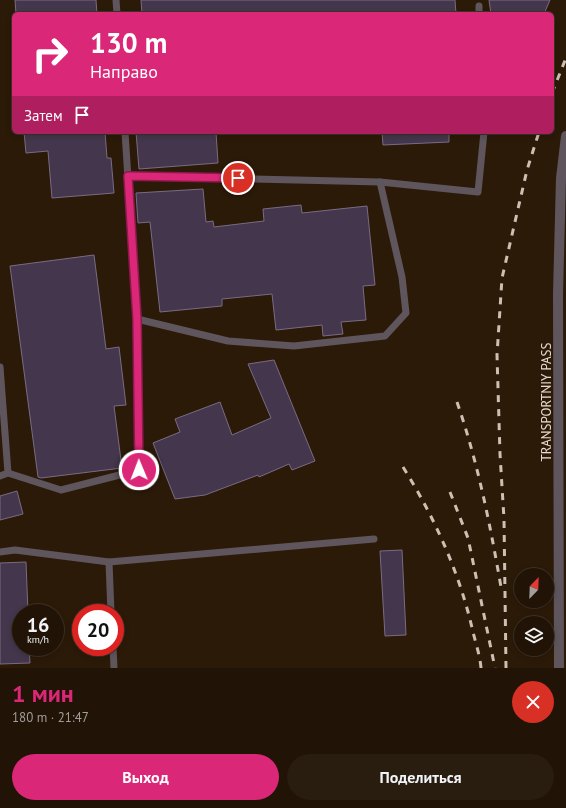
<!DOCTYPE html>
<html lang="ru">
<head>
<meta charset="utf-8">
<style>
  :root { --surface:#211406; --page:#291d10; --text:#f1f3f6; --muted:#a29e9b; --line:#3e3328; --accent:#db2777 }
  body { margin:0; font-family:"PT Sans",sans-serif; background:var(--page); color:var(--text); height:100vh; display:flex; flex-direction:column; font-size:15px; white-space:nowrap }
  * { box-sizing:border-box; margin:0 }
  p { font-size:13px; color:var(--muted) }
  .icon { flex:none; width:22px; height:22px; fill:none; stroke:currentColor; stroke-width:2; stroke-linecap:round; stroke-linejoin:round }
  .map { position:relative; height:668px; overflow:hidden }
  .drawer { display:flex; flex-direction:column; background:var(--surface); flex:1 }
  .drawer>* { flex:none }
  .banner { position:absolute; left:12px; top:12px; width:542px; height:122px; border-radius:6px; box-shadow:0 2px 6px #0003,0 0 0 1px var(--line); background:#db2777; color:#fff; overflow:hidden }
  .needle { width:26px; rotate:23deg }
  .fabs { position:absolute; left:514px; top:568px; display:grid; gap:8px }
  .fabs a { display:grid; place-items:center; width:40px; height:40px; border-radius:50%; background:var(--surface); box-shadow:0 2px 6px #0003,0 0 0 1px var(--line); font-size:20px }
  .speed { position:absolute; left:12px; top:604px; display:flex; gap:8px; font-size:20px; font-weight:700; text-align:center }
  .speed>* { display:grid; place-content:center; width:52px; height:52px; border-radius:50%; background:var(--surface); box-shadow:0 2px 6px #0003,0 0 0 1px var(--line); line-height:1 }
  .speed small { font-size:10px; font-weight:400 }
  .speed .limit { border:6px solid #d22; background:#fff; color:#111 }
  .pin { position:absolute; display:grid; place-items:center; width:34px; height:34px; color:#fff; margin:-17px; border:2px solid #fff; border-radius:50%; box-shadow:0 1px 4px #0007 }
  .me { position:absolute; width:44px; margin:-22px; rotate:359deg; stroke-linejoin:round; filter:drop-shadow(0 0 3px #0008) }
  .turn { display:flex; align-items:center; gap:14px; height:84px; padding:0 12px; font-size:18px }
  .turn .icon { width:52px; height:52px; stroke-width:2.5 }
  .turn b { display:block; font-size:28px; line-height:34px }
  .then { display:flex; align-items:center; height:38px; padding:0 12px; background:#0003; gap:8px; font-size:15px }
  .round { display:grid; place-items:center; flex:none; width:42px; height:42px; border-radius:21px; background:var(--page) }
  .headline { display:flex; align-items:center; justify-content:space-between; height:68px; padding:0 12px }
  h1 { font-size:24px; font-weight:700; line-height:30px; color:var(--accent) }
  .primary-button { display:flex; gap:8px; margin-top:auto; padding:8px 12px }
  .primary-button a { flex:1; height:46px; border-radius:24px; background:var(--accent); color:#fff; font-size:16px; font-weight:700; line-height:46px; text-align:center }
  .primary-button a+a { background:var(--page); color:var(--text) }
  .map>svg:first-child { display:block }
  .building { fill:#44374d; stroke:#796b83 }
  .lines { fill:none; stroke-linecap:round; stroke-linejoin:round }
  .lane { stroke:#5f555c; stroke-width:7 }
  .street { stroke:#5f555c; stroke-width:10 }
  .rail { stroke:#ccbfb3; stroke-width:3; stroke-dasharray:7 7; stroke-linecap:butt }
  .route-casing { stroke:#8e194d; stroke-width:10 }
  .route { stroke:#db2777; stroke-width:7 }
  .labels { text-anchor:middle; stroke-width:3; stroke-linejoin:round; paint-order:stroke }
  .street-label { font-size:13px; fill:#e8dbd1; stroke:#2c1a08 }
</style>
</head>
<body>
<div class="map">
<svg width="566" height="668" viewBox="0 0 566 668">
  <rect width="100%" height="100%" fill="#2c1a08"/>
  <g class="building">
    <path d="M15,0H96L97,14H16Z"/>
    <path d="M141,0H455L456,14H142Z"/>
    <path d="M489,0H550L544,14H491Z"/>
    <path d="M24,132H105L107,158H111L114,193L52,198L48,151L26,153Z"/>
    <path d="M136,132H216L218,163L139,169Z"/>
    <path d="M382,132H449V142L383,145Z"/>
    <path d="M203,189L206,222L213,221L214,227L264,221L263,209L301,205L302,213L367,206L375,285L363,286L366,320L341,322L343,334L323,336L322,325L276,330L272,294L222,299V306L160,312L150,222L138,223L136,193Z"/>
    <path d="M94,255L106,349L119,347L126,405L114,406L122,468L41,478L38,477L10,266Z"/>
    <path d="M274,360L315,461L292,470L289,464L259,477L258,475L205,495L175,499L153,443L180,432L175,419L220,402L232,435L271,418L248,364Z"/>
    <path d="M17,491L23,514L0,520V496Z"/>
    <path d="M402,550L406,635L385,636L380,551Z"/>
    <path d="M26,562L28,613H21V647H29L30,663L0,664V563Z"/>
  </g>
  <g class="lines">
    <g class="lane">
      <path d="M116,0L117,14"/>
      <path d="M479,6V14"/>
      <path d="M128,176L380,182L478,192L484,132"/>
      <path d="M137,319L228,341L294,346L385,336L406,313L402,277L380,182"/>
      <path d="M0,367L8,473L0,476"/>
      <path d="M8,473L61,490L139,470L137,319L125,132"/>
      <path d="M0,552L15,550L109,562"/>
      <path d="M111,613L109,562L374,539"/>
      <path d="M113,647L114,668"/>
    </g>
    <path class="street" d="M559,668L558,294L561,178L566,136"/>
    <g class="rail">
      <path d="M552,93L566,58"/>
      <path d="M457,402C478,463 490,524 501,587"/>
      <path d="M403,467C435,518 460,574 473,632C476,644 480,656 481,668"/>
      <path d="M450,492L468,538L495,668"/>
      <path d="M506,668L504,519L500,454L497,355L502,278L527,170L539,132"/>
    </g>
  </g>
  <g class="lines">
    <defs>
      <path id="route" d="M139,470L137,319L128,176L238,178"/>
    </defs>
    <use href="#route" class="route-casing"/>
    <use href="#route" class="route"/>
  </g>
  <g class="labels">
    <g class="street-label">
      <text transform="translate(546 402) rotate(-90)" y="5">TRANSPORTNIY PASS</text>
    </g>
  </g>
</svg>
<div class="fabs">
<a><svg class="needle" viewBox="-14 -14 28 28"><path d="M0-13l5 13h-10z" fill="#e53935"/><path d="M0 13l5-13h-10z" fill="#a29e9b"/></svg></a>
<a><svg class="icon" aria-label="layers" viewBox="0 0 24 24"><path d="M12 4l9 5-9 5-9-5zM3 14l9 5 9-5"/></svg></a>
</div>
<div class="speed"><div>16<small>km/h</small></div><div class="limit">20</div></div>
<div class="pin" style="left:238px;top:178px;background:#d93025"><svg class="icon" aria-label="arrive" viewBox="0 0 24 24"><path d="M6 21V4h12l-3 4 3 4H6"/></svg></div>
<svg class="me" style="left:139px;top:470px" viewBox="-20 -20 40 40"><circle r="17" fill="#db2777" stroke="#fff" stroke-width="3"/><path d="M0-11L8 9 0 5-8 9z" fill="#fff"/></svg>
<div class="banner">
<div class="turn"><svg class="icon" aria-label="right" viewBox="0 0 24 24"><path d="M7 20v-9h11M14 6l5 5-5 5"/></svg><div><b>130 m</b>Направо</div></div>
<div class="then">Затем<svg class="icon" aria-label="arrive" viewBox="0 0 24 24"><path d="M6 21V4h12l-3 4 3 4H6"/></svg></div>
</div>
</div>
<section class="drawer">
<div class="headline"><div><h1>1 мин</h1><p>180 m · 21:47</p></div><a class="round" style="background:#d93025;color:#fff"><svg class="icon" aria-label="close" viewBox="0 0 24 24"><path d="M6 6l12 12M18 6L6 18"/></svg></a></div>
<div class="primary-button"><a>Выход</a><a>Поделиться</a></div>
</section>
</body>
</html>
